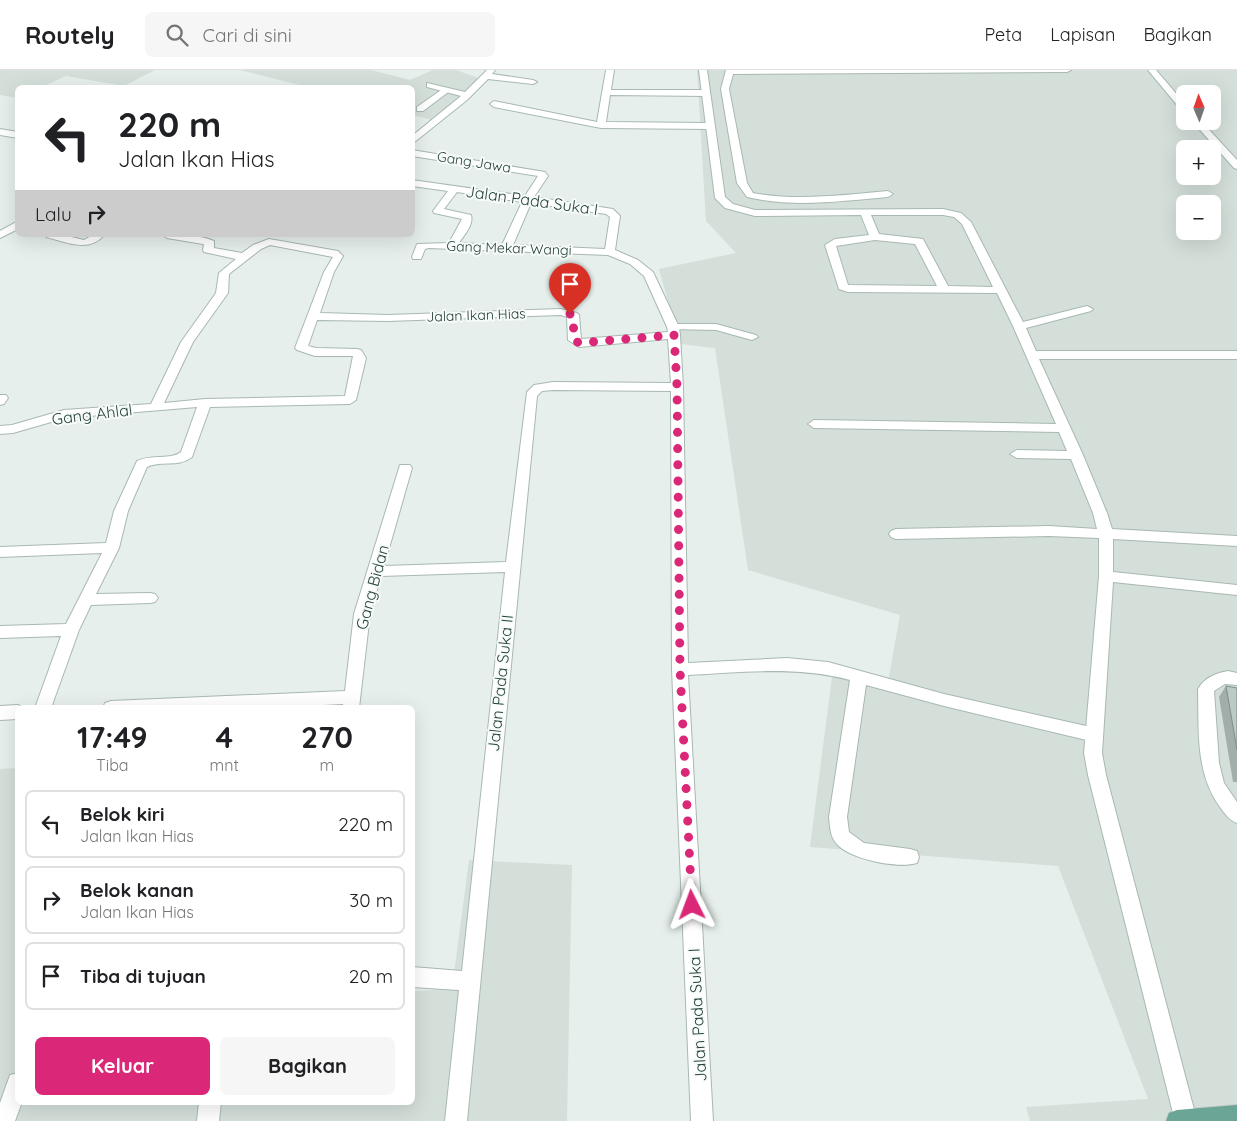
<!DOCTYPE html>
<html lang="id">
<head>
<meta charset="utf-8">
<style>
  :root { --surface:#fff; --page:#f6f6f6; --text:#202124; --muted:#757577; --line:#e0e0e0; --accent:#db2777 }
  body { margin:0; font-family:Quicksand,sans-serif; background:var(--page); color:var(--text); height:100vh; display:flex; flex-direction:column; font-size:19px; white-space:nowrap }
  * { box-sizing:border-box; margin:0 }
  p { font-size:16px; color:var(--muted) }
  .icon { flex:none; width:28px; height:28px; fill:none; stroke:currentColor; stroke-width:2; stroke-linecap:round; stroke-linejoin:round }
  .map { position:relative; flex:1; overflow:hidden }
  .side { position:absolute; left:15px; top:635px; width:400px; height:400px; display:flex; flex-direction:column; background:var(--surface); border-radius:8px; box-shadow:0 5px 20px #0002 }
  .side>* { flex:none }
  .hud { position:absolute; left:15px; top:15px; width:400px; height:152px; border-radius:8px; box-shadow:0 5px 20px #0002; background:#fff; color:var(--text); overflow:hidden }
  .needle { width:32px; rotate:358deg }
  .fabs { position:absolute; left:1176px; top:15px; display:grid; gap:10px }
  .fabs a { display:grid; place-items:center; width:45px; height:45px; border-radius:8px; background:var(--surface); box-shadow:0 5px 20px #0002; font-size:25px }
  .pin { position:absolute; display:grid; place-items:center; width:42px; height:42px; color:#fff; margin:-51px -21px; border-radius:50% 50% 50% 0; rotate:-45deg; box-shadow:0 0 5px #0007 }
  .pin .icon { rotate:45deg }
  .me { position:absolute; width:55px; margin:-28px; rotate:357deg; stroke-linejoin:round; filter:drop-shadow(0 0 4px #0008) }
  .turn { display:flex; align-items:center; gap:18px; height:105px; padding:0 20px; font-size:22px }
  .turn .icon { width:65px; height:65px; stroke-width:2.5 }
  .turn b { display:block; font-size:35px; line-height:42px }
  .then { display:flex; align-items:center; height:48px; padding:0 20px; background:#0003; gap:10px; font-size:19px }
  .eta { display:flex; justify-content:space-evenly; align-items:center; height:85px; text-align:center }
  .eta b { font-size:30px; font-weight:700; line-height:35px }
  .cta { display:flex; gap:10px; margin-top:auto; padding:10px 20px }
  .cta a { flex:1; height:58px; border-radius:8px; background:var(--accent); color:#fff; font-size:20px; font-weight:700; line-height:58px; text-align:center }
  .cta a+a { background:var(--page); color:var(--text) }
  ul { padding:0; list-style:none }
  li { display:flex; align-items:center; gap:15px; height:68px; margin:0 10px 8px; padding:0 10px; border:2px solid var(--line); border-radius:8px }
  li div { flex:1 }
  li b { display:block; font-size:19px }
  li em { font-style:normal }
  header { display:flex; align-items:center; gap:30px; box-sizing:border-box; height:70px; padding:0 25px; background:var(--surface); border-bottom:1px solid var(--line) }
  header strong { font-size:24px }
  nav { display:flex; gap:28px; margin-inline-start:auto; font-size:18px }
  .search { width:350px; height:45px; background:var(--page); display:flex; align-items:center; gap:12px; box-sizing:border-box; padding:0 18px; border-radius:8px; color:var(--muted); font-size:19px }
  .map>svg:first-child { display:block }
  .built { fill:#d4dfda; fill-rule:evenodd }
  .lines { fill:none; stroke-linecap:round; stroke-linejoin:round }
  .lane-casing { stroke:#a8b8b2; stroke-width:2 }
  .street-casing { stroke:#a8b8b2; stroke-width:2 }
  .primary-casing { stroke:#c2cac8; stroke-width:2 }
  .lane { fill:#fff; fill-rule:evenodd }
  .street { fill:#fff; fill-rule:evenodd }
  .primary { fill:#6aa596; fill-rule:evenodd }
  .wall { fill:#a1aea9 }
  .building { fill:#bbcac4; stroke:#838d89 }
  .route { stroke:#db2777; stroke-width:9; stroke-dasharray:0 16.2 }
  .labels { text-anchor:middle; stroke-width:4; stroke-linejoin:round; paint-order:stroke }
  .far-street-label { font-size:14px; fill:#24423a; stroke:#f7fbf9 }
  .street-label { font-size:16px; fill:#24423a; stroke:#f7fbf9 }
</style>
</head>
<body>
<header>
<strong>Routely</strong>
<div class="search"><svg class="icon" aria-label="search" viewBox="0 0 24 24"><circle cx="10" cy="10" r="6"/><path d="M15 15l6 6"/></svg>Cari di sini</div>
<nav><a>Peta</a><a>Lapisan</a><a>Bagikan</a></nav>
</header>
<div class="map">
<svg width="1237" height="1051" viewBox="0 0 1237 1051">
  <rect width="100%" height="100%" fill="#e6efeb"/>
  <g class="built">
    <path d="M0,0H155L124,16L66,6L42,17L18,18L17,28L0,25Z"/>
    <path d="M240,0H371L410,10L433,0H456L481,9L432,50L413,45L412,18L307,17Z"/>
    <path d="M697,0H1237V1051H1030L1026,1037L1148,1029L1058,796L810,777L833,599L888,612L900,545L748,500L715,278L680,274L659,199L736,183L706,151ZM1185,24H1212V51H1185ZM1185,79H1212V106H1185ZM1185,134H1212V161H1185Z"/>
    <path d="M17,698L18,1032H412L413,921L452,919L469,790L572,795L567,1051H0V699Z"/>
  </g>
  <g class="lines">
    <defs>
      <g id="lane">
        <path d="M699,0H707L725,127L733,134L755,140L943,139L961,143L971,152L1023,252L1087,236L1093,239L1091,241L1026,258L1036,281H1237V289H1039L1083,385L1107,443L1112,459L1237,466V476L1113,469V502L1237,515V525L1113,512L1102,683L1106,705L1197,1051H1175L1088,705L1084,683L1099,506V468L1049,466L896,469L891,467L889,464L891,461L896,459L1049,456L1097,459L1093,443L1071,389L1017,388L1010,384L1017,380L1067,381L1059,362L814,358L808,354L814,350L1056,354L1013,256L997,223L848,222L839,219L825,175L835,169L869,165L861,145L755,146L725,138L715,128ZM871,145H943L954,147L962,154L993,217L948,216L923,169L879,164ZM875,170L915,174L937,216L848,215L836,176Z"/>
        <path d="M726,0H1071L1067,2L733,4L729,19L747,113L753,123C798,131 843,125 888,121L893,124L888,127C841,131 793,138 747,127L737,113L721,19Z"/>
        <path d="M1148,0H1156L1185,34V42L1182,41Z"/>
        <path d="M444,18L451,20L423,41H417V37Z"/>
        <path d="M1192,51H1201L1237,90V99L1234,98Z"/>
        <path d="M673,254H716L756,265L758,267L752,270L716,260L669,259L667,257Z"/>
        <path d="M1228,601L1237,603V615L1225,614L1214,621L1219,693L1224,713L1237,732V753C1229,750 1225,744 1220,737C1195,703 1199,659 1198,619C1204,608 1216,603 1228,601Z"/>
        <path d="M18,1003V1032H22L15,1051H0V1033L10,1005Z"/>
        <path d="M199,1032H221L219,1051H197Z"/>
      </g>
      <g id="street">
        <path d="M487,0H495L492,4L533,10L537,12L533,14L488,9L467,30L412,74V66L461,26L427,17V13L465,22Z"/>
        <path d="M606,0H614L611,20H706L710,23L706,26L610,25L606,52L709,53L713,56L709,59L601,58L494,37L490,34L494,31L597,52Z"/>
        <path d="M0,59L18,62V68L0,65Z"/>
        <path d="M412,80L545,102L548,106L534,127L613,139L620,146L615,180L638,190L653,202L679,257L680,265L683,317L688,593L787,588L828,592L944,624L1095,658L1101,660L1103,665L1101,670L1095,672L944,636L866,615L847,747L849,762L864,773L910,779L917,781L919,787L917,793C898,799 848,789 836,773C830,766 830,756 829,747L850,610C797,596 743,602 688,605L713,1051H691L672,599L671,321L553,320L542,321L537,326L467,1051H445L459,920L412,917V897L462,901L505,502L381,506L370,544L359,638H343V634L263,638H103L105,633L111,631L345,621L354,544L400,395H410L412,398L384,496L506,492L527,322L534,315L553,312L671,313L668,269L579,277L568,270L567,247L561,245L388,251L317,250L308,276L316,278L357,279L361,280L366,288L356,330L350,334L210,337L192,387C178,398 162,390 147,397L128,441L119,478L96,524L150,523L155,524L158,528L155,532L150,533L91,535L79,560L51,638H35L61,566L0,568V556L66,554L102,483L0,487V477L106,473L114,441L137,391C151,384 171,390 181,382L197,337L65,348L13,363L0,364V356L12,355L64,340L151,334L181,272L216,223L219,203L236,189L204,182L203,180L204,174H203L167,168L162,165C179,165 197,164 214,171V178L242,183L253,175L269,169L338,181L343,186L334,202L320,243L388,245L561,239L577,243L579,245L581,269L668,262L667,257L644,206L630,194L608,185L429,178L425,179L421,189H413L412,187L417,174L449,173L462,149L434,143L433,141L448,121L412,116V110L525,126L538,106L412,86ZM457,122L522,132L502,175L459,173C464,165 474,155 471,145L444,139ZM531,133L606,144L610,147L605,179L513,175ZM270,175L333,187L324,202L295,278L297,280L315,286H353L345,326L205,329L164,333L193,272L228,223L229,204L261,179Z"/>
        <path d="M18,151V159L0,168V161Z"/>
        <path d="M45,165H63L84,170L93,165H104C89,183 66,172 46,167Z"/>
        <path d="M0,325H6L8,328L4,334L0,335Z"/>
        <path d="M18,635L24,638H18V649L0,650V636Z"/>
      </g>
      <path id="primary" d="M1237,1035V1051H1166L1169,1043L1177,1040Z"/>
    </defs>
    <use href="#lane" class="lane-casing"/>
    <use href="#street" class="street-casing"/>
    <use href="#primary" class="primary-casing"/>
    <use href="#lane" class="lane"/>
    <use href="#street" class="street"/>
    <use href="#primary" class="primary"/>
  </g>
  <path class="wall" d="M1226,616L1237,618V712H1233L1219,627Z"/>
  <path class="building" d="M1226,616L1237,618V680Z"/>
  <g class="lines">
    <path class="route" d="M570,244L573,245L574,270L579,273L674,265L677,316L680,599L692,835"/>
  </g>
  <g class="labels">
    <g class="far-street-label">
      <text transform="translate(474 92) rotate(9)" y="5">Gang Jawa</text>
      <text transform="translate(509 178) rotate(2)" y="5">Gang Mekar Wangi</text>
      <text transform="translate(476 245) rotate(-2)" y="5">Jalan Ikan Hias</text>
    </g>
    <g class="street-label">
      <text transform="translate(532 130) rotate(8)" y="6">Jalan Pada Suka I</text>
      <text transform="translate(92 344) rotate(-7)" y="6">Gang Ahlal</text>
      <text transform="translate(372 517) rotate(-75)" y="6">Gang Bidan</text>
      <text transform="translate(500 613) rotate(-84)" y="6">Jalan Pada Suka II</text>
      <text transform="translate(697 945) rotate(-93)" y="6">Jalan Pada Suka I</text>
    </g>
  </g>
</svg>
<div class="fabs">
<a><svg class="needle" viewBox="-14 -14 28 28"><path d="M0-13l5 13h-10z" fill="#e53935"/><path d="M0 13l5-13h-10z" fill="#757577"/></svg></a>
<a>+</a>
<a>−</a>
</div>
<div class="pin" style="left:570px;top:244px;background:#d93025"><svg class="icon" aria-label="arrive" viewBox="0 0 24 24"><path d="M6 21V4h12l-3 4 3 4H6"/></svg></div>
<svg class="me" style="left:692px;top:835px" viewBox="-20 -20 40 40"><path d="M0-17L14 15 0 8-14 15z" fill="#db2777" stroke="#fff" stroke-width="4"/></svg>
<div class="hud">
<div class="turn"><svg class="icon" aria-label="left" viewBox="0 0 24 24"><path d="M17 20v-9H6M10 6l-5 5 5 5"/></svg><div><b>220 m</b>Jalan Ikan Hias</div></div>
<div class="then">Lalu<svg class="icon" aria-label="right" viewBox="0 0 24 24"><path d="M7 20v-9h11M14 6l5 5-5 5"/></svg></div>
</div>
<section class="side">
<div class="eta">
<div><b>17:49</b><p>Tiba</p></div>
<div><b>4</b><p>mnt</p></div>
<div><b>270</b><p>m</p></div>
</div>
<ul>
<li><svg class="icon" aria-label="left" viewBox="0 0 24 24"><path d="M17 20v-9H6M10 6l-5 5 5 5"/></svg><div><b>Belok kiri</b><p>Jalan Ikan Hias</p></div><em>220 m</em></li>
<li><svg class="icon" aria-label="right" viewBox="0 0 24 24"><path d="M7 20v-9h11M14 6l5 5-5 5"/></svg><div><b>Belok kanan</b><p>Jalan Ikan Hias</p></div><em>30 m</em></li>
<li><svg class="icon" aria-label="arrive" viewBox="0 0 24 24"><path d="M6 21V4h12l-3 4 3 4H6"/></svg><div><b>Tiba di tujuan</b></div><em>20 m</em></li>
</ul>
<div class="cta"><a>Keluar</a><a>Bagikan</a></div>
</section>
</div>
</body>
</html>
